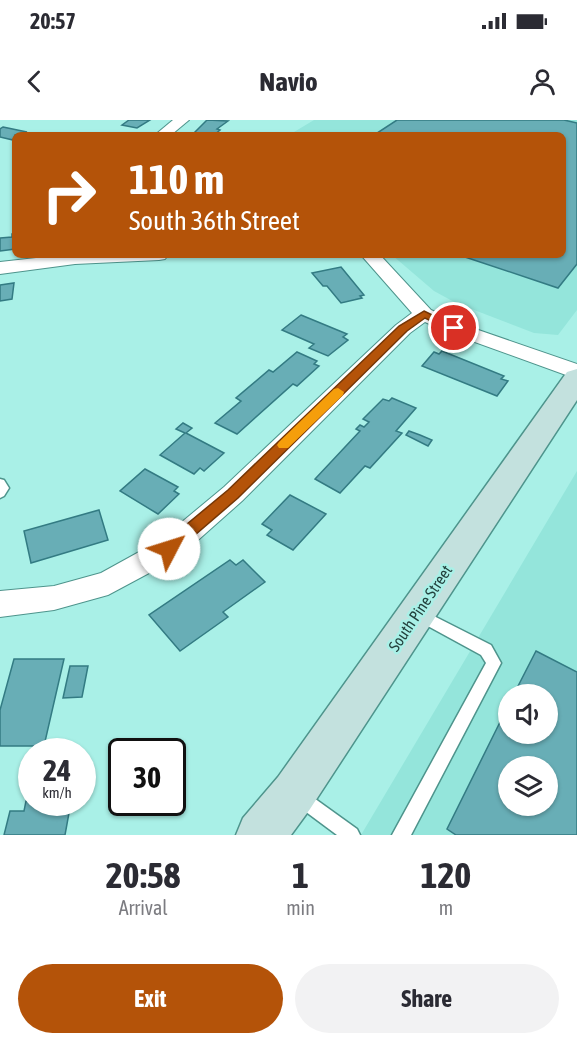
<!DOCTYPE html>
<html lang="en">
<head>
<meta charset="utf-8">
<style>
  :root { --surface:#fff; --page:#f2f2f3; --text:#2b2b33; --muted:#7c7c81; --accent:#b45309 }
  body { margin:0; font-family:"Asap Condensed",sans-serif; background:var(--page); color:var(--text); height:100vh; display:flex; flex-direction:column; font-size:22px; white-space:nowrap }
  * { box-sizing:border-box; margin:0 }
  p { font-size:20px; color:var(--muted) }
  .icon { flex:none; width:33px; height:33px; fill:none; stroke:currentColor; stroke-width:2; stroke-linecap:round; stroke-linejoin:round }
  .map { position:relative; height:715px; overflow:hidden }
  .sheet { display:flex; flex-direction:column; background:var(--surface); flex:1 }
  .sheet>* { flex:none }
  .top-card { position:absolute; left:12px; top:12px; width:554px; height:126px; border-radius:9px; box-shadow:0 2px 4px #0004; background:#b45309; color:#fff; overflow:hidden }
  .controls { position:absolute; left:498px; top:564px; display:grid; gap:12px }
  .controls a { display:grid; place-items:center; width:60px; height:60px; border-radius:50%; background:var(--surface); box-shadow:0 2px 4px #0004; font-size:30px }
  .speed { position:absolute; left:18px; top:618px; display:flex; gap:12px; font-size:30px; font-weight:700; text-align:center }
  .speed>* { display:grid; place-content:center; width:78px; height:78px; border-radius:50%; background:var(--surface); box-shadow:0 2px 4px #0004; line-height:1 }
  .speed small { font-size:15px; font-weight:400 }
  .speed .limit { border:3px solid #111; border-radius:9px; background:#fff; color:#111 }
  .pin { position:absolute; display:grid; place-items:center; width:51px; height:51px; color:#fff; margin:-26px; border:3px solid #fff; border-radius:50%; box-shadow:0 2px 6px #0007 }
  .me { position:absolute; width:66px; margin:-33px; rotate:50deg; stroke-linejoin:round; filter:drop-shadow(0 0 4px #0008) }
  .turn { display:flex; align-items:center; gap:21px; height:126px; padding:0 18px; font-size:27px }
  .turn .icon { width:78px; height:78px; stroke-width:2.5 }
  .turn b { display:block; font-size:42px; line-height:51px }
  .eta { display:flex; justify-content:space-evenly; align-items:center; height:102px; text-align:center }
  .eta b { font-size:36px; font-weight:700; line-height:42px }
  .button { display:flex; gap:12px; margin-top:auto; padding:12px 18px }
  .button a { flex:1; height:69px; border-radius:36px; background:var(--accent); color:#fff; font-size:24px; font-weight:700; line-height:69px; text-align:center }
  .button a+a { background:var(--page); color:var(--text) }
  .status { display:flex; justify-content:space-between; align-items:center; height:42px; padding:0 30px; background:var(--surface); direction:ltr }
  .status svg { height:16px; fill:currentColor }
  header { display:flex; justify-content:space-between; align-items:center; height:78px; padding:0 18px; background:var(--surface); font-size:27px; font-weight:700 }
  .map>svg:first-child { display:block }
  .built { fill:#94e5db; fill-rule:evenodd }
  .building { fill:#68aeb6; stroke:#337b83; stroke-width:1.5; fill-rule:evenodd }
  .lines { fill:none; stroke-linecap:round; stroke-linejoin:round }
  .lane-casing { stroke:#4e948c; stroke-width:3 }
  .street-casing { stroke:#4e948c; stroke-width:2 }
  .secondary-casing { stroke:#4e948c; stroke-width:3 }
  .lane { fill:#fff; fill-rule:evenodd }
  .street { fill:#fff; fill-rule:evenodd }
  .secondary { fill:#c3e1de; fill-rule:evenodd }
  .route { fill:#b45309; stroke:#753606; stroke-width:1.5 }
  .slow { fill:#f59e0b }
  .labels { text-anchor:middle; stroke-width:5; stroke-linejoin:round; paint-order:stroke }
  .street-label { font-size:16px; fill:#23413d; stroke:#a9f0e7 }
</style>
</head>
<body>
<div class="status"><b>20:57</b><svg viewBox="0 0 49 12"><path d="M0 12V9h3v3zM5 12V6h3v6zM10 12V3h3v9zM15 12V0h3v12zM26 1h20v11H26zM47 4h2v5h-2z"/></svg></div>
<header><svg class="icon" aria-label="back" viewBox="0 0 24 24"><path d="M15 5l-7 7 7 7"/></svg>Navio<svg class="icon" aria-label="person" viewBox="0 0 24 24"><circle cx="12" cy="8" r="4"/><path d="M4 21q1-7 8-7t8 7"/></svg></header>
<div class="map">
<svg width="577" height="715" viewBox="0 0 577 715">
  <rect width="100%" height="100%" fill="#a9f0e7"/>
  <g class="built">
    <path d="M314,0H577V190L558,215L534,213L456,183L434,171L392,135H562V15H289Z"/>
    <path d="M577,351V715H361ZM508,574H548V614H508ZM508,646H548V686H508Z"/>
  </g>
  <g class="building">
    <path d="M129,0H150L137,8L122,5Z"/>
    <path d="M207,0L228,1L217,9L220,10L214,15H192Z"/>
    <path d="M397,0H564L577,3V144L558,168L459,135H562V15H374Z"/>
    <path d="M3,7L27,12L15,15L13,20L0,17V9Z"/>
    <path d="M12,114H15V129L0,131V118L12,117Z"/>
    <path d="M341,147L364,175L360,176L362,178L341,183L327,166H323L312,153Z"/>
    <path d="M14,163L12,179L0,181V165Z"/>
    <path d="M301,195L347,214L343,217L348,220L328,236L309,228L314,224L282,210Z"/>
    <path d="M442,231L504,256L501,259L508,261L497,276L422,246L434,232L439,234Z"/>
    <path d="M297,232L317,241L314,244L319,246L297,266L293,264L237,314L215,303L241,281L236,278L269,250L273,252Z"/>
    <path d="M392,278L416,288L396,311L402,313L370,348L365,346L340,373L315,359L360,311L356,309L360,305L364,307L369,302L363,299L383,279L389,281Z"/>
    <path d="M183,303L192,308L186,313L224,333L204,351L200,348L194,354L160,335L185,313L176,309Z"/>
    <path d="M409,311L420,315L432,320L428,326L406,315Z"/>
    <path d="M145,349L178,367L174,371L179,374L158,394L120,371Z"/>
    <path d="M290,375L326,394L293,430L267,415L272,410L262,404Z"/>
    <path d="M99,390L108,420L31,443L24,411Z"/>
    <path d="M230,440L236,445L243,440L265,462L223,492L228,497L180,531L149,495Z"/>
    <path d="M536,531L577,552V715H456L447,709L508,586V614H548V574H514ZM508,646H548V686H508Z"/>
    <path d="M14,539H64L44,626H0V590Z"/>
    <path d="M70,546H88L82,577L63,578Z"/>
    <path d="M26,681L71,682L65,715H4L10,691H24Z"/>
  </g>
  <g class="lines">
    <defs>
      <g id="lane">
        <path d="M0,359L4,360L9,368L4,376L0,378Z"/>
        <path d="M420,489L491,525L501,543L411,715H392L486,543L481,535L415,499L413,495L415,491Z"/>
        <path d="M300,668L357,709L360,715H337L294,683L291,677L294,671Z"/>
      </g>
      <g id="street">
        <path d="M173,0H189L171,15H155Z"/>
        <path d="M63,135H168L165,139L159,140L75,144L0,154V142Z"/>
        <path d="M361,135H380L431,190L461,204L577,244V259L447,212L425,202L410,213L242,381L179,437L108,475L54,490L0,497V471L54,466L101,453L159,421L224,367L396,205L412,193Z"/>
      </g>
      <path id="secondary" d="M577,249V280L310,689L291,715H236L243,698L278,657L567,252Z"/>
    </defs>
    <use href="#lane" class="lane-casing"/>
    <use href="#street" class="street-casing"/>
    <use href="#secondary" class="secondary-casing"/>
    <use href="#lane" class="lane"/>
    <use href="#street" class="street"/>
    <use href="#secondary" class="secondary"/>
  </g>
  <path class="route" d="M424,191L459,208L458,210H450L425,198L407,211L238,378L174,433H163L161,429L163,424L228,370L399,206Z"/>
  <path class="slow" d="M338,268L344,272L343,275L288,328H279L277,325L279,322L334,269Z"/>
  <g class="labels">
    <g class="street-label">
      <text transform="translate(420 488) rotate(-56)" y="6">South Pine Street</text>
    </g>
  </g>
</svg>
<div class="controls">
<a><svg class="icon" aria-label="sound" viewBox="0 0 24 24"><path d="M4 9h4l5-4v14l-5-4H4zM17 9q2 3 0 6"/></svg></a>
<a><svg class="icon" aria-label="layers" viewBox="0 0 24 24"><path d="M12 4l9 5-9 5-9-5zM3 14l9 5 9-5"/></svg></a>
</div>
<div class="speed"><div>24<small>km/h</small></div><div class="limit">30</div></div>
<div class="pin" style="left:454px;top:208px;background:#d93025"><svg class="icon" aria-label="arrive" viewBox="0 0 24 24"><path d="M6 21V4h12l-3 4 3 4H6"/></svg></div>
<svg class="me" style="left:169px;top:429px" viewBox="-20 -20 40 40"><circle r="19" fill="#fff"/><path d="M0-13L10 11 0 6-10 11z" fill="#b45309"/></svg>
<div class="top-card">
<div class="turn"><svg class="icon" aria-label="right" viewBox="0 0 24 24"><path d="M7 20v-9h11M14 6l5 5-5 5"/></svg><div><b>110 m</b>South 36th Street</div></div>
</div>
</div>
<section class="sheet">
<div class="eta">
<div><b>20:58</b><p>Arrival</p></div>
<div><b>1</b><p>min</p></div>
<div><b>120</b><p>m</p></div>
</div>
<div class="button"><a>Exit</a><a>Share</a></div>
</section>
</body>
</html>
